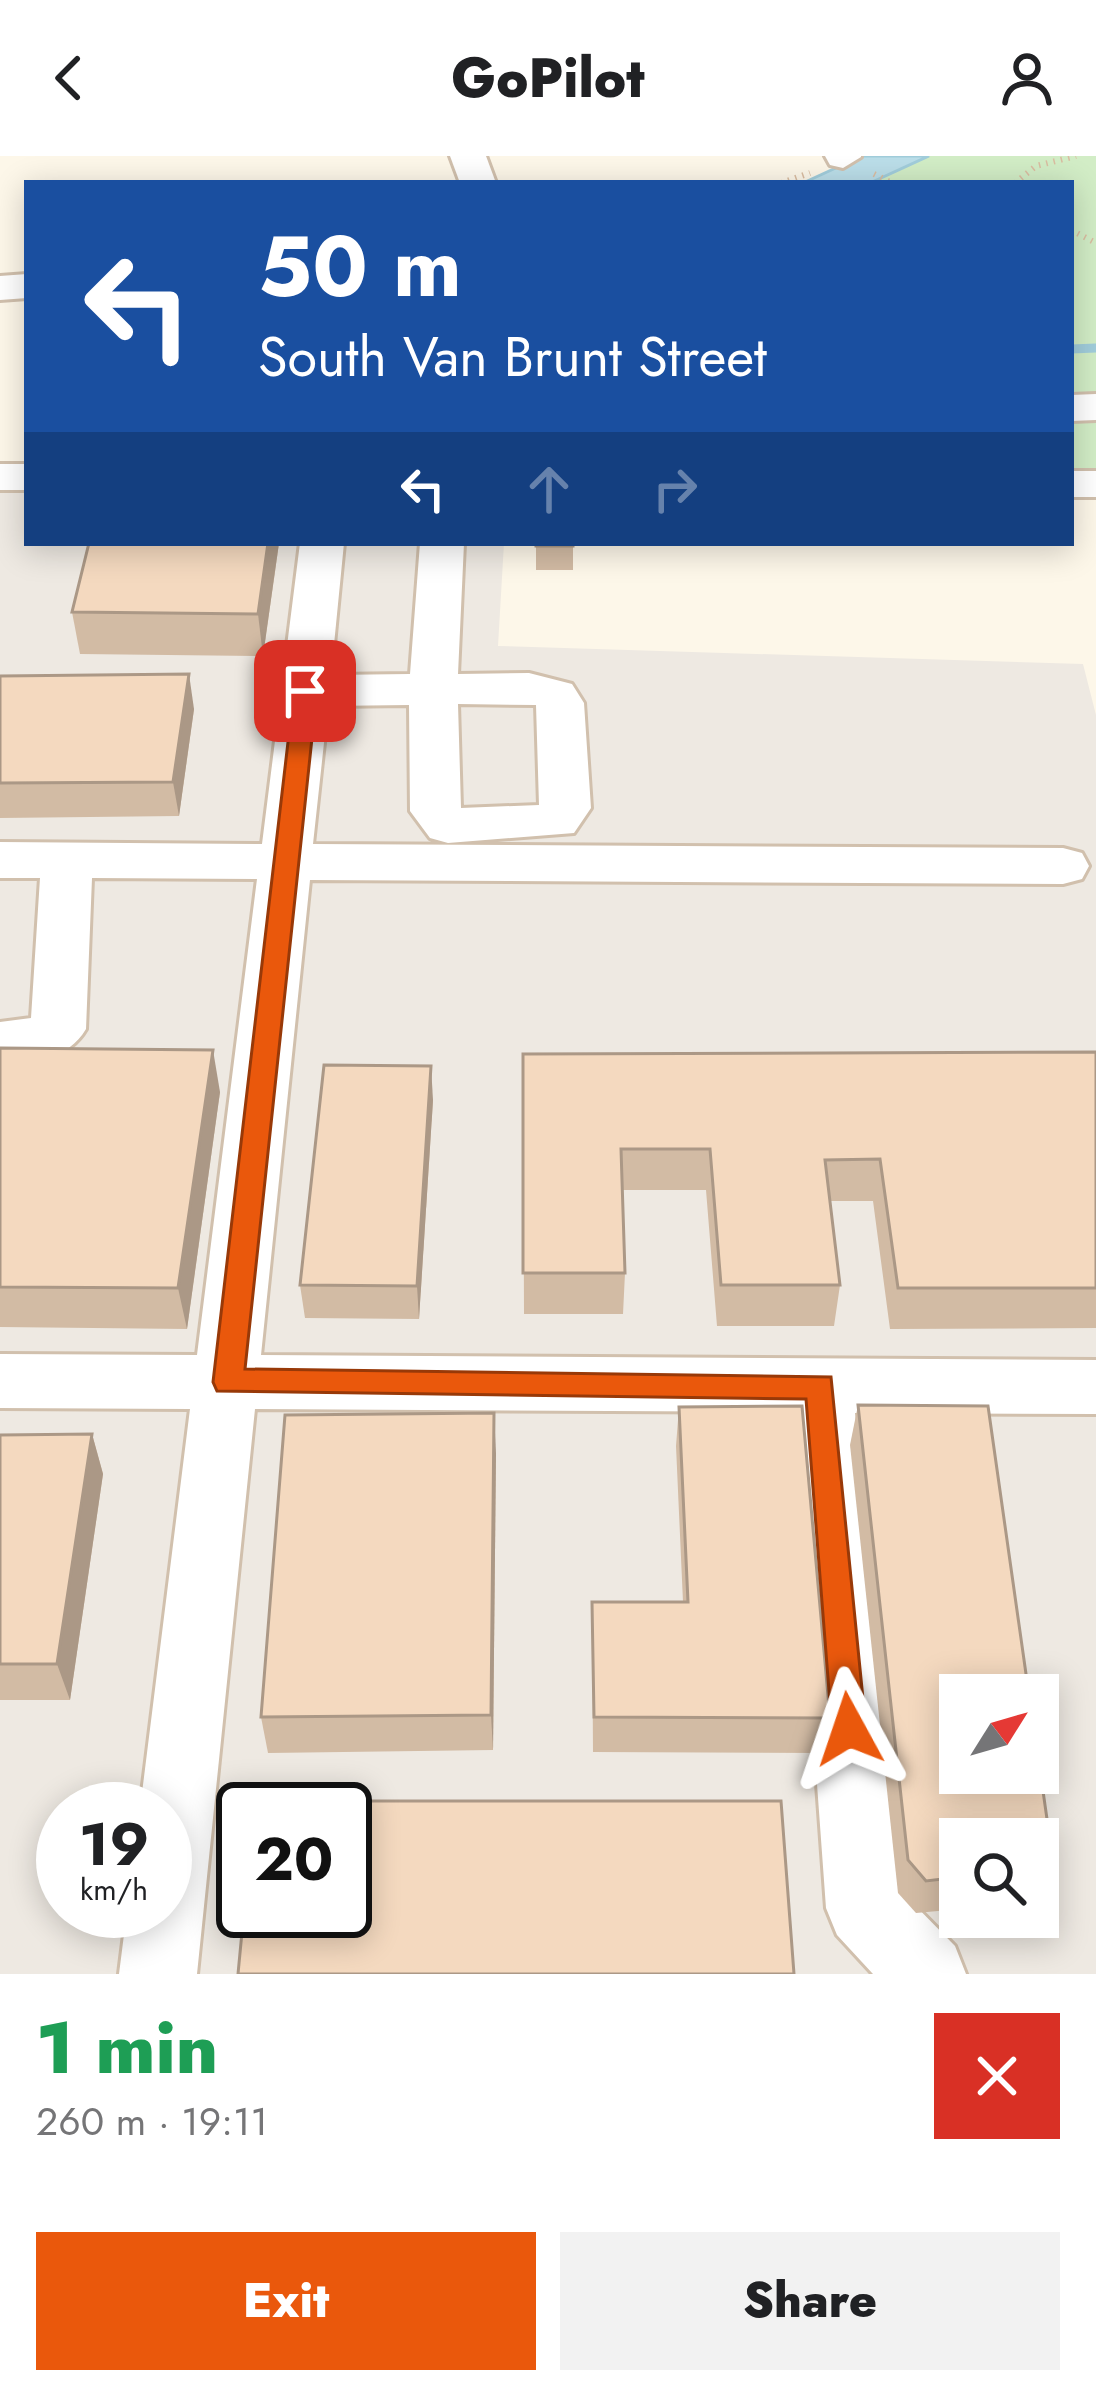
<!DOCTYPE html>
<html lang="en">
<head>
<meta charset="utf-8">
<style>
  :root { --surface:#fff; --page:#f2f2f2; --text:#202124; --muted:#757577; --accent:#ea580c }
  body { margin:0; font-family:Jost,sans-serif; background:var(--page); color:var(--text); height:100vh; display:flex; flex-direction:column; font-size:45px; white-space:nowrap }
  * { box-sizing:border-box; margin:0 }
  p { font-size:39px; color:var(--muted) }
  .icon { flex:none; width:66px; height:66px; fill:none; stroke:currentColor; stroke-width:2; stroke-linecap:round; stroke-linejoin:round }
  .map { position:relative; height:1818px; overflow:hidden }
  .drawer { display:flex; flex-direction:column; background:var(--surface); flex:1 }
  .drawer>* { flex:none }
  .hud { position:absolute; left:24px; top:24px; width:1050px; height:366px; border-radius:0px; box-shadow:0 6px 30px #0003; background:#1a4fa0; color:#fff; overflow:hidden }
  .needle { width:78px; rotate:53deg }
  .tools { position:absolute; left:939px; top:1518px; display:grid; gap:24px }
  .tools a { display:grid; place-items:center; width:120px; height:120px; border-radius:0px; background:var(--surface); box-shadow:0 6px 30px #0003; font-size:60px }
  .speed { position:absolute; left:36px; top:1626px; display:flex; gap:24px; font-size:60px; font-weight:700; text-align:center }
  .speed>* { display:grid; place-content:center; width:156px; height:156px; border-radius:50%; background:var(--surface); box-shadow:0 6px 30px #0003; line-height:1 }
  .speed small { font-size:30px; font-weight:400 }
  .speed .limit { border:6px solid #111; border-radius:18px; background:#fff; color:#111 }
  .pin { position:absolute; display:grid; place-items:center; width:102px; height:102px; color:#fff; margin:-51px; border-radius:24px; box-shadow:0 6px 18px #0006 }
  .me { position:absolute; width:132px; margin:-66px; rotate:355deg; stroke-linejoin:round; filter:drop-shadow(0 0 9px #0008) }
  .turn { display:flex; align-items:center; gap:42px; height:252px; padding:0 36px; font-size:54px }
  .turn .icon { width:156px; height:156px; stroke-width:2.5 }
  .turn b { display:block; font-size:84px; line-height:102px }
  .lanes { display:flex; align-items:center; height:114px; padding:0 36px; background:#0003; justify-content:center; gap:60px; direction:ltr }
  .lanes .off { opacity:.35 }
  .round { display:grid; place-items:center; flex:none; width:126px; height:126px; border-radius:0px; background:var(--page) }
  .summary { display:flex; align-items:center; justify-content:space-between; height:204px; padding:0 36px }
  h1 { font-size:72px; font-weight:800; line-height:90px; color:#1e9e55 }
  .primary-button { display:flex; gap:24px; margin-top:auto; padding:24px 36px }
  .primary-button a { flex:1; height:138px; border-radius:0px; background:var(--accent); color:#fff; font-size:48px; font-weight:800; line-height:138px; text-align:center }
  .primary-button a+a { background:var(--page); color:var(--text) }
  header { display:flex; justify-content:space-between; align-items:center; height:156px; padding:0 36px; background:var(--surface); font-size:54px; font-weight:800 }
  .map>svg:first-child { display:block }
  .industrial { fill:#eee9e2; fill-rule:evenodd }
  .green { fill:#d2edc6 }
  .water { fill:#bbdee9; stroke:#a1cddb; stroke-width:3 }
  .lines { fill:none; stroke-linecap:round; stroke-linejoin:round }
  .stream { stroke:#a1cddb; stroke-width:9 }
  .minor-casing { stroke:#d1c0ad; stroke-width:6 }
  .path { stroke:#dabda1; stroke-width:6; stroke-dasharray:1.5 6; stroke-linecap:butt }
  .minor { fill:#fff; fill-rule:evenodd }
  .wall { fill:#d2bba4 }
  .shaded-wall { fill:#ab9886 }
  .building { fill:#f4d9bf; stroke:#ab9886; stroke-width:3 }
  .route { fill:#ea580c; stroke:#983908; stroke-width:3 }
</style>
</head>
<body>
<header><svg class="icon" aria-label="back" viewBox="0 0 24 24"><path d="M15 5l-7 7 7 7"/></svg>GoPilot<svg class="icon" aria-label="person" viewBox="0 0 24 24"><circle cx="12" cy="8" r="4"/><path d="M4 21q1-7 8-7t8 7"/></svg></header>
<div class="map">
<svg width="1096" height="1818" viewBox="0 0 1096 1818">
  <rect width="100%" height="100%" fill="#fdf7e9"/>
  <path class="industrial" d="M0,321H27V387H504L498,490L1083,508L1096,559V1818H0ZM960,1539H1038V1617H960ZM63,1653H165V1755H63ZM243,1653H345V1755H243ZM960,1683H1038V1761H960Z"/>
  <path class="green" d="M929,0H1096V326H1071V27H870Z"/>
  <path class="water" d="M862,0H929L870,27H803Z"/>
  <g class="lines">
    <path class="stream" d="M1071,193L1096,192"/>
    <defs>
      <g id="minor">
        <path d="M450,0H486L496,27H460Z"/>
        <path d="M825,0H861V1L843,12L830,9Z"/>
        <path d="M27,118V142L0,144V120Z"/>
        <path d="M1096,238V264L1071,265V239Z"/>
        <rect x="0" y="308" width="27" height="26"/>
        <rect x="1071" y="315" width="25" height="26"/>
        <path d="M300,387H344L331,519L410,518L420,387H464L458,518L529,517L572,528L584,547L591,652L574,677L448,687L430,682L410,655L409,549L328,550L313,688L1063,692L1082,697L1089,710L1082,723L1063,728L310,724L261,1199L1096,1204V1258L855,1257L901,1735L955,1790L966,1818H873L837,1779L826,1752L790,1256L255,1253L197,1818H119L127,1755H165V1653H140L190,1253L0,1252V1198L197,1199L257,723L92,722L86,873C68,904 33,906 0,908V866L31,862L40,722H0V686L262,688ZM458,548L536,549L539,649L461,652Z"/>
      </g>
    </defs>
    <use href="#minor" class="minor-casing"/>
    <g class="path">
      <path d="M874,18L892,27"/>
      <path d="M781,27L810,17"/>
      <path d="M1015,27L1036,10L1076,0"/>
      <path d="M1071,74L1096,87"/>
    </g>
    <use href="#minor" class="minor"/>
  </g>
  <g class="wall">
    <path d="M279,387L263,500L80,498L72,456Z"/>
    <rect x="536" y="387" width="37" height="27"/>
    <path d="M0,520L194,553L179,660L0,662Z"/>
    <path d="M0,892L220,936L187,1173L0,1171Z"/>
    <path d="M1096,896V1172L890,1173L873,1045H830L840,1129L834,1170H717L706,1034H622L625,1117L623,1158H524L523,898Z"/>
    <path d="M433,944L419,1163L305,1162L300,1129Z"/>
    <path d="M858,1249L960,1683V1753L916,1757L898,1737L850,1289Z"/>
    <path d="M679,1251L830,1562L823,1597L593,1596L592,1446H683L676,1290Z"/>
    <path d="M92,1278L103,1318L70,1544H0V1279Z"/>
    <path d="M496,1297L493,1594L268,1597L261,1561Z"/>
    <path d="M1054,1712L1040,1745H1038V1714Z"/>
  </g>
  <g class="shaded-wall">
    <path d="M268,387H279L263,500L258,458Z"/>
    <path d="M189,518L194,553L179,660L173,626Z"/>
    <path d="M213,894L220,936L187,1173L178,1132Z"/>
    <path d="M431,910L433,944L419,1163L417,1130Z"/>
    <path d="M494,1257L496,1297L493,1594L491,1559Z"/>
    <path d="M92,1278L103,1318L70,1544L57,1508Z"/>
  </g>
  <g class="building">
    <path d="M89,387H268L258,458L72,456Z"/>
    <rect x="536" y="387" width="37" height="3"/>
    <path d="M189,518L173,626L0,627V520Z"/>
    <path d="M0,892L213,894L178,1132L0,1131Z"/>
    <path d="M1096,896V1132H898L880,1003L825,1004L840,1129H721L710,993H621L625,1117H523V898Z"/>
    <path d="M324,909L431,910L417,1130L300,1129Z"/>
    <path d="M858,1249L988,1250L1029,1539H960V1617H1038V1600L1054,1712L1038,1714V1683H960V1721L926,1725L908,1704Z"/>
    <path d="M802,1250L830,1562L594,1561L592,1446H688L679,1251Z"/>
    <path d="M494,1257L491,1559L261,1561L285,1259Z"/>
    <path d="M92,1278L57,1508H0V1279Z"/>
    <path d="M254,1645H781L794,1818H238L244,1755H345V1653H253Z"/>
  </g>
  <path class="route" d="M305,528L317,535L245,1213L831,1221L866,1573L861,1584L849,1589L837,1584L832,1573L806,1243L217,1235L213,1226L294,535Z"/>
</svg>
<div class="tools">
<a><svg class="needle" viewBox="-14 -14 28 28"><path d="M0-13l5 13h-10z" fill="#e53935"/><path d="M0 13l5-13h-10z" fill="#757577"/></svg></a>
<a><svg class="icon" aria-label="search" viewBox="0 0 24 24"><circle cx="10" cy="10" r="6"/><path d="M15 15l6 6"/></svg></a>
</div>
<div class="speed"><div>19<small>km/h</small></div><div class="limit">20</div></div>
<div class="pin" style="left:305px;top:535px;background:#d93025"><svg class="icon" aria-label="arrive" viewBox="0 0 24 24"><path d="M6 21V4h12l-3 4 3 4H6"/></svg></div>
<svg class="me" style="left:849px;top:1573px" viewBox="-20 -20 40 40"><path d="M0-17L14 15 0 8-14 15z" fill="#ea580c" stroke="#fff" stroke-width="4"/></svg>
<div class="hud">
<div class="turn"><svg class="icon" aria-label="left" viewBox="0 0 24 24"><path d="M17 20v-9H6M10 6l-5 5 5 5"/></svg><div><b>50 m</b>South Van Brunt Street</div></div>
<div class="lanes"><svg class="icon" aria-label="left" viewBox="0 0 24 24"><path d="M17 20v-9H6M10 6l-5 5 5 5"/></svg><svg class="icon off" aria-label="ahead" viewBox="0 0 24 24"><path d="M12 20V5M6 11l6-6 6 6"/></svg><svg class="icon off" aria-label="right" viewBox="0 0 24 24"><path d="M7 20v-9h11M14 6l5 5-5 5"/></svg></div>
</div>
</div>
<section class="drawer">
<div class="summary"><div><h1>1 min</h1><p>260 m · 19:11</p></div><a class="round" style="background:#d93025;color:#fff"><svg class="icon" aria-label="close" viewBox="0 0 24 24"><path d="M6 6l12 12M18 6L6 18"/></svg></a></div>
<div class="primary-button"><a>Exit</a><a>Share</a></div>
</section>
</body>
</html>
